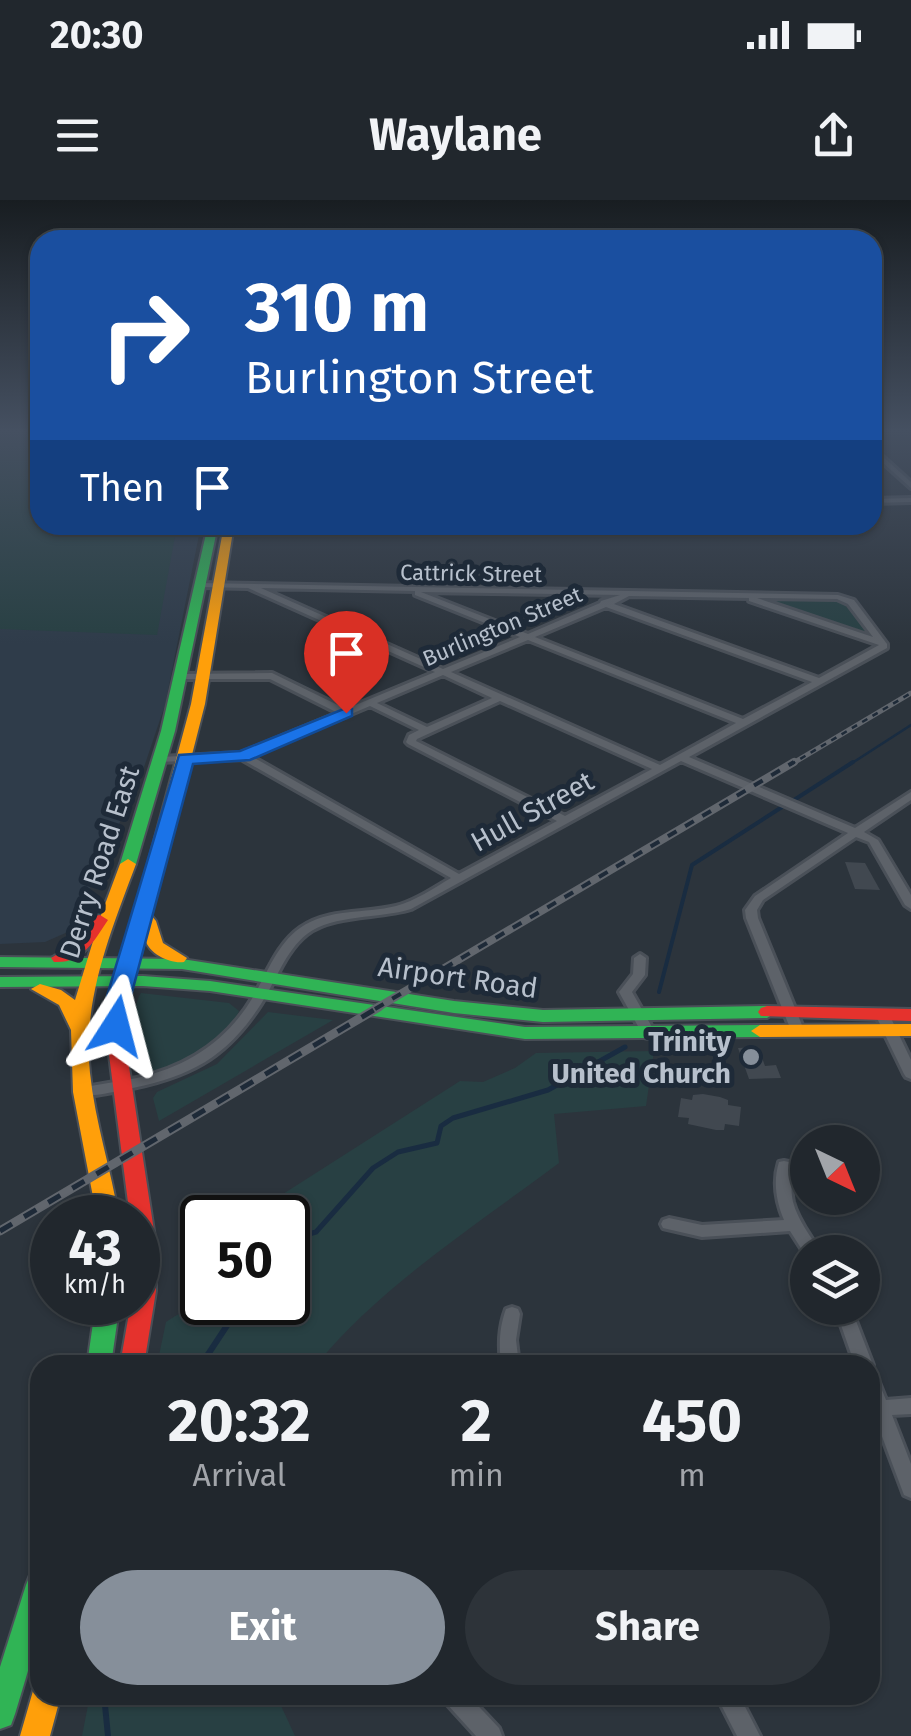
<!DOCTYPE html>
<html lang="en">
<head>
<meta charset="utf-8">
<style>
  :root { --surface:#21272d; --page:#2d3339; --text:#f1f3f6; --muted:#a2a5aa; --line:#3e4449; --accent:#868f9a }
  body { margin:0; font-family:"Fira Sans",sans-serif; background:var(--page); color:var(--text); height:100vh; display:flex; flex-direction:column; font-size:38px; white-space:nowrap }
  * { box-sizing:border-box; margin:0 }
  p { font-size:32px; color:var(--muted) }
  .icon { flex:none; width:55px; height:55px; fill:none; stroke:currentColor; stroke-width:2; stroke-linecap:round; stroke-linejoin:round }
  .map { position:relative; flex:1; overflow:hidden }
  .side { position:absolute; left:30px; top:1155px; width:850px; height:350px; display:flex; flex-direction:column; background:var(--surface); border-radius:30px; box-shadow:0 2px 8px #0004,0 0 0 2px var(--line) }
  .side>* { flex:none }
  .hud { position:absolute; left:30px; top:30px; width:852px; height:305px; border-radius:30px; box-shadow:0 2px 8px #0004,0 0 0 2px var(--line); background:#1a4fa0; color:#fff; overflow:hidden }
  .needle { width:65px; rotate:137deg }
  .fabs { position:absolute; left:790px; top:925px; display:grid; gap:20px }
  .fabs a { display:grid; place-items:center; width:90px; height:90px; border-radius:50%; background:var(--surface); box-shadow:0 2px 8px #0004,0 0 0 2px var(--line); font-size:50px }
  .speed { position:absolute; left:30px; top:995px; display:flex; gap:20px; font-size:50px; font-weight:700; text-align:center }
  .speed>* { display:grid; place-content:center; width:130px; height:130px; border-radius:50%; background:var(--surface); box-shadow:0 2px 8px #0004,0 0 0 2px var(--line); line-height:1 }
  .speed small { font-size:25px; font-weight:400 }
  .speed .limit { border:5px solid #111; border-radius:15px; background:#fff; color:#111 }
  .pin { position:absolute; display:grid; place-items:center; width:85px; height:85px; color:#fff; margin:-102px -42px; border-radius:50% 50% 50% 0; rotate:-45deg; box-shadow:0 0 10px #0007 }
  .pin .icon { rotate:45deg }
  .me { position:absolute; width:110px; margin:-55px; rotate:9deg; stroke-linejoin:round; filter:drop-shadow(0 0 8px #0008) }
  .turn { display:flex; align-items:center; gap:35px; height:210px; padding:0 50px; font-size:45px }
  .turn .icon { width:130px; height:130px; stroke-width:2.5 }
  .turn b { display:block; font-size:70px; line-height:85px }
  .then { display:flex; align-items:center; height:95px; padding:0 50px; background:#0003; gap:20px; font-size:38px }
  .eta { display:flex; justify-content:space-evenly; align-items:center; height:170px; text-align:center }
  .eta b { font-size:60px; font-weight:700; line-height:70px }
  .button { display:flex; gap:20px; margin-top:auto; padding:20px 50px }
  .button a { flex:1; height:115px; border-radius:60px; background:var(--accent); color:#fff; font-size:40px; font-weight:700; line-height:115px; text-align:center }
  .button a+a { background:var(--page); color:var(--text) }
  .status { display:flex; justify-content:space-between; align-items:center; height:70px; padding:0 50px; background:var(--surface); direction:ltr }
  .status svg { height:28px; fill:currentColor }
  header { display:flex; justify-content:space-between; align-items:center; height:130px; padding:0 50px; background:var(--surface); font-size:45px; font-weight:700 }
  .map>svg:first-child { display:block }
  .airport { fill:#2f3c4a }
  .green { fill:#284043 }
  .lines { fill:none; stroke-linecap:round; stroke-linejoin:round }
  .stream-far3 { stroke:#192c41; stroke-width:2.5 }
  .stream-far2 { stroke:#192c41; stroke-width:4 }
  .stream-far1 { stroke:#192c41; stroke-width:5 }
  .stream { stroke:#192c41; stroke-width:6 }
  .building { fill:#414850 }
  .street-casing { stroke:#4a5058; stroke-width:6 }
  .fast-casing { stroke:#4a5058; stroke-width:4 }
  .slow-casing { stroke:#4a5058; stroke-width:4 }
  .jam-casing { stroke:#4a5058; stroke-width:4 }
  .street { fill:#5d6269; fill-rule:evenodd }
  .fast { fill:#30b455; fill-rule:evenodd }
  .slow { fill:#ff9f0a; fill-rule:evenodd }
  .jam { fill:#e5322d; fill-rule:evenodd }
  .rail-far2-casing { stroke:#61666d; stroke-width:5 }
  .rail-far1-casing { stroke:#61666d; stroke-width:8 }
  .rail-casing { stroke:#61666d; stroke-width:9 }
  .rail-far2 { stroke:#1e2a38; stroke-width:2.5; stroke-dasharray:6; stroke-linecap:butt }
  .rail-far1 { stroke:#1e2a38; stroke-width:4; stroke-dasharray:10; stroke-linecap:butt }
  .rail { stroke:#1e2a38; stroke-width:5; stroke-dasharray:14; stroke-linecap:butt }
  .route { fill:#1a73e8; stroke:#114b97; stroke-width:2.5 }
  .poi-dot { fill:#868f9a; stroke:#1e2a38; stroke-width:4 }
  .labels { text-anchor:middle; stroke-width:10; stroke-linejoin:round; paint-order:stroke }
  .far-street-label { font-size:22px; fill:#b7c0cc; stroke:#1e2a38 }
  .street-label { font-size:28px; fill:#b7c0cc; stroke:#1e2a38 }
  .poi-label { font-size:28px; font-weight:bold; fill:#b7c0cc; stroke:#1e2a38; text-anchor:end }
</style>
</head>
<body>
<div class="status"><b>20:30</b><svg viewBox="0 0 49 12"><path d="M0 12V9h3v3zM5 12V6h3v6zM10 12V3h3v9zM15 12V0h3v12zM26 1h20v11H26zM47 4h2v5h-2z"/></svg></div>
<header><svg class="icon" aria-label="menu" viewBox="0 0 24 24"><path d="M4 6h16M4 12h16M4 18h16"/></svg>Waylane<svg class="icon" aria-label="share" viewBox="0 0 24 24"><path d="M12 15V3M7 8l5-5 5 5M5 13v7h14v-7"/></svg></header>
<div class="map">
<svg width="911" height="1536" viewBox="0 0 911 1536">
  <rect width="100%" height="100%" fill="#2c343c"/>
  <path class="airport" d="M0,229H40V325H201L165,505L141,576L70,731L45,742L0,744Z"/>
  <g class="green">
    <path d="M0,229H40V325H177L157,435L0,429Z"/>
    <path d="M758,399L841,400L869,434H865Z"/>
    <path d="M141,793L229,803L239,811C225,844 183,870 147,871L137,863C136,843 130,810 141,793Z"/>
    <path d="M268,812L333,820L159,921L153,898L157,892L217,864Z"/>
    <path d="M654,851L646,906L554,914L559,963C475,1026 383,1084 316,1165H157L166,1122C202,1096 245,1102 288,1102V1018L247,1017L460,881L483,882L515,868L536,853Z"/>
    <path d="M90,1495H276L295,1536H82Z"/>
  </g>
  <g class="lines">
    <path class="stream-far3" d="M849,565L911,525"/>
    <g class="stream-far2">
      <path d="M794,600L853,562"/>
      <path d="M659,792L692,665L782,607"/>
    </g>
    <g class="stream-far1">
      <path d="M288,1040L316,1032L373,968L398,952L437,943L441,926L453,918L548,890L625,847"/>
      <path d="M226,1126L235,1113L252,1110L261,1102"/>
    </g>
    <g class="stream">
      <path d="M201,1165L228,1124"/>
      <path d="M104,1495L108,1536"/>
    </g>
  </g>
  <g class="building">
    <path d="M845,662L865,663L880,690L855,689Z"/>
    <path d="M758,847L765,866L776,865L781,878L749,879L738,848Z"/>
    <path d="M703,894L720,897L728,900V905L741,907L739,926L725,924L724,930H716L688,924L689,918L678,917L681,898L692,900L693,895Z"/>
  </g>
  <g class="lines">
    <defs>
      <g id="street">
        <path d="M872,247L911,282V288L872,253Z"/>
        <path d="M911,298V302L872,303V299Z"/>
        <path d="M198,383L838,395L854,400L887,444V448L689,557L855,628L911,592V600L864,632L878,640L911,695V709L905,705L869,642L856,637L763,700L757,710L758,718L804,830L797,834L792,833L746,718L745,710L755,696L848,633L681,561L411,709C379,719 334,714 307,734C285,751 276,781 261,804C225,860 187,878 123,890C108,893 92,897 77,895L75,892L77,889C97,884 117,882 137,878C187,867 227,841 253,797C267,774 277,744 300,728C328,708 365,714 396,706C415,701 434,688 451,678L241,559L156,562V558L160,557L241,553L338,513L270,479H182L179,478V474L272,473L346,509L435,472L248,388L201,387L197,385ZM261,388L415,391V395L520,437L443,469ZM421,392L620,395L601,401L600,403L528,434ZM629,396L749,398V401L879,445L819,478L614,404ZM757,398L837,399L848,404L873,437ZM606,407L812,482L743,519L535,437ZM528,440L736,523L660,565L451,472ZM443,475L492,498L427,527L377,503ZM500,501L652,569L565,616L416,541L417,539ZM370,506L419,530L409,535L406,542L408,544L557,621L459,674L251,556Z"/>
        <path d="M640,754L646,758L645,775L632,792L656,834L649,838L644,837L619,792L633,774L634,758Z"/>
        <path d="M882,810L889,814L911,860V879L906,877L904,874L875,814Z"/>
        <path d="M784,961L789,962C793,975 790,989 793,1002C798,1021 811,1036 820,1052H808L806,1056L790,1031L702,1037L663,1028L661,1024L663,1020L669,1018L702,1025L784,1020C776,1001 773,981 779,962Z"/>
        <path d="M512,1107L518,1109L520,1114L516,1140L519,1165H501C499,1145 499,1128 506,1109Z"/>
        <path d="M835,1108H851L873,1165L870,1170V1165H855Z"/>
        <path d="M870,1173L876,1175L886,1200L911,1198V1214L892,1215L911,1264V1298L904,1295L874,1215L870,1216Z"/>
        <path d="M443,1495H468L499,1528L502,1536H476L446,1503Z"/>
        <path d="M716,1495H739L760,1536H737Z"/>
      </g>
      <g id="fast">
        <path d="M208,325H218L175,531L136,664L128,669L120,664L161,531Z"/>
        <path d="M0,757L182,759L454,801L543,810L767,806L776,812L767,818L543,822L454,813L182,769L0,767Z"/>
        <path d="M143,776L210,781L525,827L760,825L769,831L760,837L525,839L210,791L143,786L0,787V777Z"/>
        <path d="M96,1102H120L111,1165H87Z"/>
        <path d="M40,1372V1431L15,1514L11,1525L0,1529V1467L26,1385L30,1375Z"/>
      </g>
      <g id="slow">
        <path d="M224,325H234L205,504L151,715L156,721L163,743L187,758L184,762C170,764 149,754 145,739L126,812V847L117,853L108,847V812L191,504Z"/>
        <path d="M128,659L136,664C111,731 82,800 90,873C95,922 111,969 119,1018H97L73,892L71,830L59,805L31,789L40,784L61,790L75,800L101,715L120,664Z"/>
        <path d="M911,824V836L760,837L751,831L760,825Z"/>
        <path d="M40,1483V1495H61L50,1536H20L35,1484Z"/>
      </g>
      <g id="jam">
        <path d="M100,715L108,720C94,741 82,764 54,762L51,758L75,744L94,716Z"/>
        <path d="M767,806L911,809V821L761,816L758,812L761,808Z"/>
        <path d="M117,841L126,847L156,1044V1091L144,1165H120L131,1102H138V1018H130L108,847Z"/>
      </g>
    </defs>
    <use href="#street" class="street-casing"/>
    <use href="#fast" class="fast-casing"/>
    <use href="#slow" class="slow-casing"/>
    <use href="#jam" class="jam-casing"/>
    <use href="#street" class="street"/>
    <use href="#fast" class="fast"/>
    <use href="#slow" class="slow"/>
    <use href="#jam" class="jam"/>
    <defs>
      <path id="rail-far2" d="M790,565L911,493"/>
      <path id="rail-far1" d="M375,809L794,562"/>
      <path id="rail" d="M0,1031L379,807"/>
    </defs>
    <use href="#rail-far2" class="rail-far2-casing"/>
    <use href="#rail-far1" class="rail-far1-casing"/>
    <use href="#rail" class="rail-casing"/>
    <use href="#rail-far2" class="rail-far2"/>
    <use href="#rail-far1" class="rail-far1"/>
    <use href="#rail" class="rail"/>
  </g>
  <linearGradient id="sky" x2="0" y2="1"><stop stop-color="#181d21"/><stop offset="0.52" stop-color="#455061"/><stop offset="1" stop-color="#455061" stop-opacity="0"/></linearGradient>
  <rect width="911" height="444" fill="url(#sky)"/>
  <path class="route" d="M346,508L352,509V516L250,560L193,564L131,796L125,832H108L104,826L107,796L179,555L240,551Z"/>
  <circle class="poi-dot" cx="751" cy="857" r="10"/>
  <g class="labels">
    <g class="far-street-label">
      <text transform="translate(471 373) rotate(1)" y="8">Cattrick Street</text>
      <text transform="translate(502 426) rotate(-23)" y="8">Burlington Street</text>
    </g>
    <g class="street-label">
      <text transform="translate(532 611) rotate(-29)" y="10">Hull Street</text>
      <text transform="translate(99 662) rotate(-72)" y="10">Derry Road East</text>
      <text transform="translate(458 777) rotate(8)" y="10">Airport Road</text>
    </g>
    <g class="poi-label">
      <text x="731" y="851">Trinity<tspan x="731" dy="32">United Church</tspan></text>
    </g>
  </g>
</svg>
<div class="fabs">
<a><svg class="needle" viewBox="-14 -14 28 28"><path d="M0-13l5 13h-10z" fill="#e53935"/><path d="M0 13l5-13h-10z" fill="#a2a5aa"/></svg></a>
<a><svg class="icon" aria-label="layers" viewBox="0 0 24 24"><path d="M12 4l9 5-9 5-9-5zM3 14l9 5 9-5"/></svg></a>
</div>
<div class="speed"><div>43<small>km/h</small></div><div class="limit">50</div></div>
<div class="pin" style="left:346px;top:513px;background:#d93025"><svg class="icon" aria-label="arrive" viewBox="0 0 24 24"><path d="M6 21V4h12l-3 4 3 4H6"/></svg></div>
<svg class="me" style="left:116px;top:826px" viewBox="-20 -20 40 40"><path d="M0-17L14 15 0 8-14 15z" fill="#1a73e8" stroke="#fff" stroke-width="4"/></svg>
<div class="hud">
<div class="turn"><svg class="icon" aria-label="right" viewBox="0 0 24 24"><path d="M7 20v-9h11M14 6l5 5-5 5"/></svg><div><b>310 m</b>Burlington Street</div></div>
<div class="then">Then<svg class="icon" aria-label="arrive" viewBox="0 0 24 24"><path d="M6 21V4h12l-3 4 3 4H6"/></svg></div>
</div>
<section class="side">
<div class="eta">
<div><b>20:32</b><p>Arrival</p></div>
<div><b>2</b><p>min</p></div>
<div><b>450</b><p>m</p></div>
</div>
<div class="button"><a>Exit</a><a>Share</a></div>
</section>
</div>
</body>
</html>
